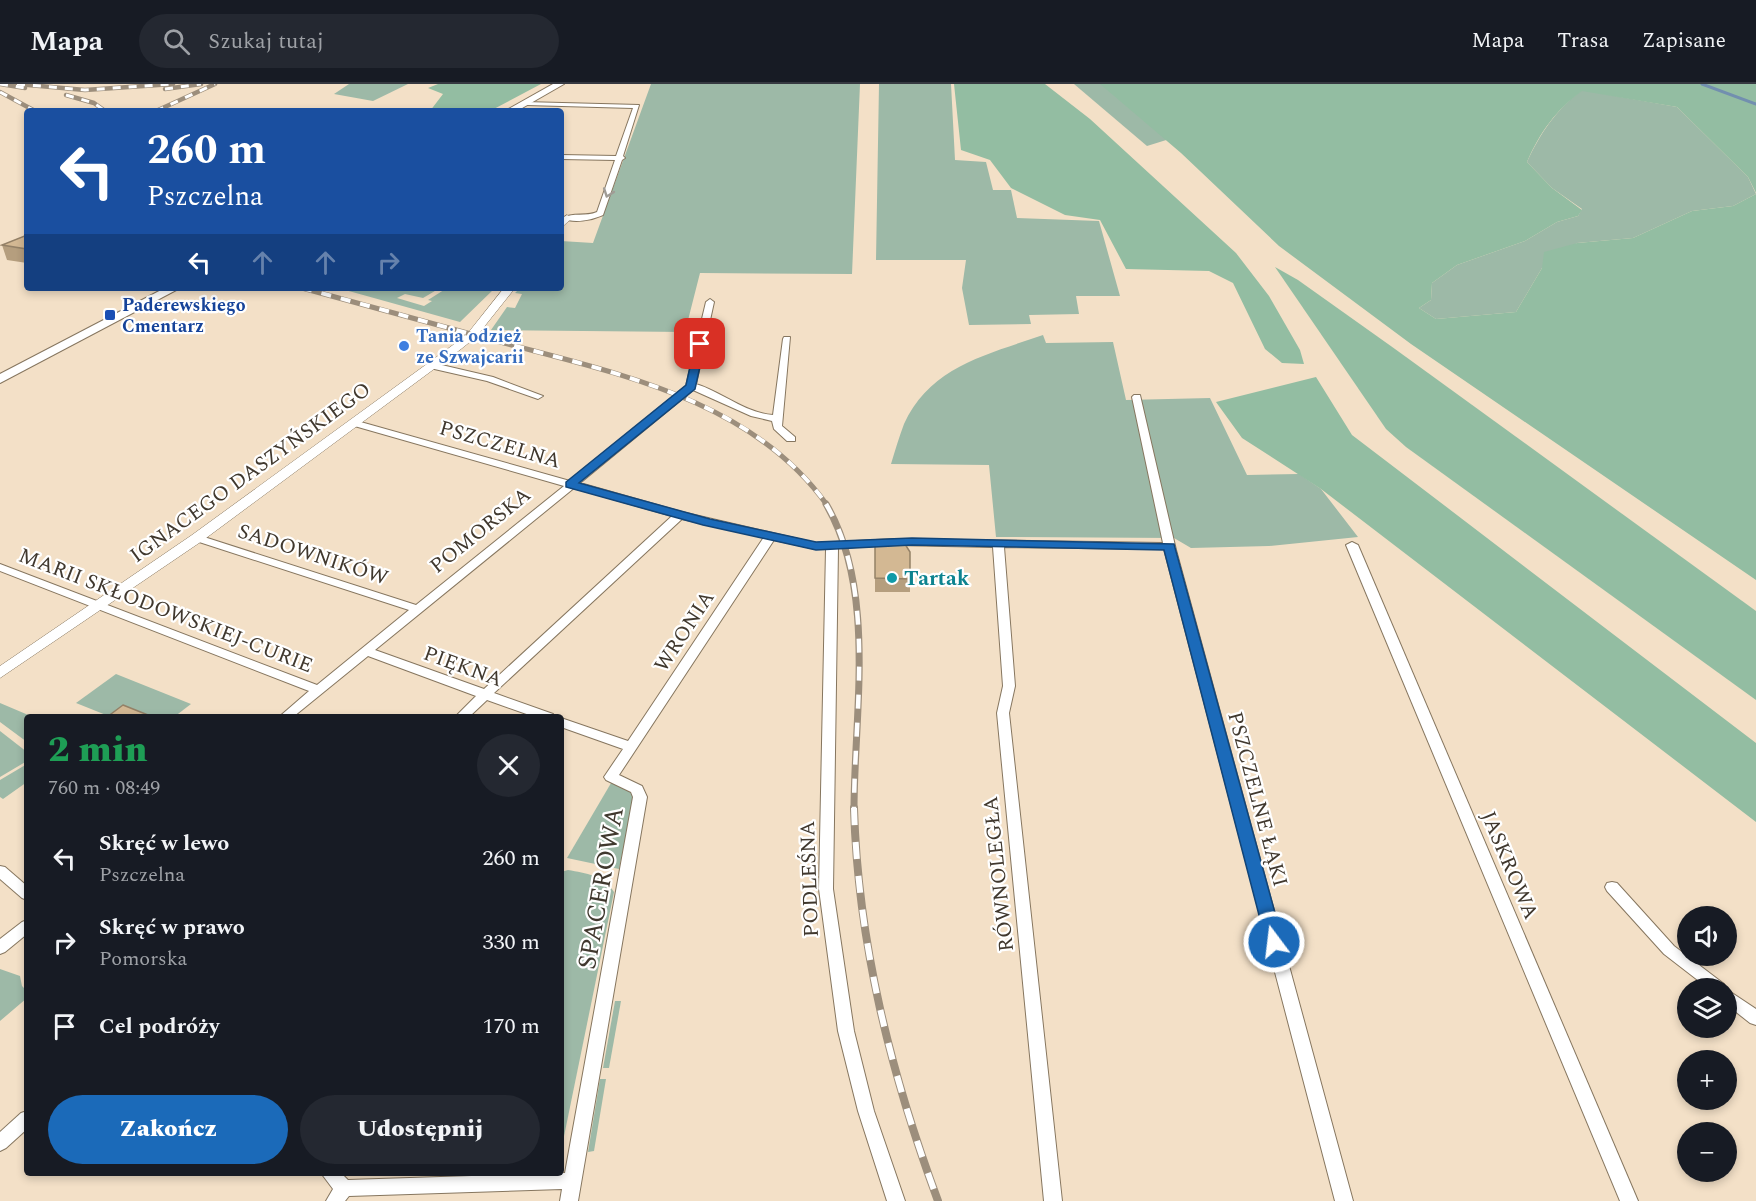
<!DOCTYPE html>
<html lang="pl">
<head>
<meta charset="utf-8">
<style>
  :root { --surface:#171b24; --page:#242831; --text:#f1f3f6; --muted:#9ea1a6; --line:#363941; --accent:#1b6ab9 }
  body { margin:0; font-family:Spectral,serif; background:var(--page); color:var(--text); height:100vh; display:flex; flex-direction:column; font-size:22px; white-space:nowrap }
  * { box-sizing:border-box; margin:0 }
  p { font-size:20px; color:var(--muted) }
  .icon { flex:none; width:33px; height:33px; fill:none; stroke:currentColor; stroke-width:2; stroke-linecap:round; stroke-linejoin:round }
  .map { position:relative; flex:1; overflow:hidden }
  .drawer { position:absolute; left:24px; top:630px; width:540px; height:462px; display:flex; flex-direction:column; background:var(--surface); border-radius:6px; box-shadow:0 3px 9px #0003 }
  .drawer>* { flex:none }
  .banner { position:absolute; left:24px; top:24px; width:540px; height:183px; border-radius:6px; box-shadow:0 3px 9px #0003; background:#1a4fa0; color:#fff; overflow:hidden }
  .fabs { position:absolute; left:1677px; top:822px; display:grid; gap:12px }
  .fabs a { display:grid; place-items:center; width:60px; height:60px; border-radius:50%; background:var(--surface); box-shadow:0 3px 9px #0003; font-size:30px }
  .pin { position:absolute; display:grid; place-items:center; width:51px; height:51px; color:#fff; margin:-26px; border-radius:12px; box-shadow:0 3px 9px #0006 }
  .me { position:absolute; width:66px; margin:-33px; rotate:345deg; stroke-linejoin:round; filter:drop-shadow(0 0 4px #0008) }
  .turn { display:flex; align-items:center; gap:21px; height:126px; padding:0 24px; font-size:27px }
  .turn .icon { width:78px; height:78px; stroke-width:2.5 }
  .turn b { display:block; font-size:42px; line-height:51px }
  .lanes { display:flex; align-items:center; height:57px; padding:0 24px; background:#0003; justify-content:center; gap:30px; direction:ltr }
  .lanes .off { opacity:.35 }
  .round { display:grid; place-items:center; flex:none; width:63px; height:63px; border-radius:32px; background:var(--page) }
  .summary { display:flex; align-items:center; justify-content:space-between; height:102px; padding:0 24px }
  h1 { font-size:36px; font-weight:800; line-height:45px; color:#1e9e55 }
  .button { display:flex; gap:12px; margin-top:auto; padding:12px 24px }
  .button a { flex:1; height:69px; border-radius:36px; background:var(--accent); color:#fff; font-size:24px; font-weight:800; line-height:69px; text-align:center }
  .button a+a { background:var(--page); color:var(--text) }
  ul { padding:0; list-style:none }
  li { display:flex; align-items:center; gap:18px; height:84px; padding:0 24px }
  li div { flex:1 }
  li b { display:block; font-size:22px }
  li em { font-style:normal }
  header { display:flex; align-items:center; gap:36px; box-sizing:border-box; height:84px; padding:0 30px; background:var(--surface); border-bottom:2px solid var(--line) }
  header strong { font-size:28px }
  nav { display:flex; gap:33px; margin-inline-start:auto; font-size:21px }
  .search { width:420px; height:54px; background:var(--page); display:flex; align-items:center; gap:15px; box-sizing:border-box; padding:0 21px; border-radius:33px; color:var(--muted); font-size:22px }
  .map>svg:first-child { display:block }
  .green { fill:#9db9a7 }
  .forest { fill:#93bda2 }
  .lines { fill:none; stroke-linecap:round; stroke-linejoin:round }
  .stream { stroke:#728faf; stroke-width:3 }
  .minor-casing { stroke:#86765f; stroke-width:2 }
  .tertiary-casing { stroke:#86765f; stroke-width:1 }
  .secondary-casing { stroke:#86765f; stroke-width:2 }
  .minor { fill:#fff; fill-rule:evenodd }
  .tertiary { fill:#fff; fill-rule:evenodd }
  .secondary { fill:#fff; fill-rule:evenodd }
  .rail-far3-casing { stroke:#9c8e7c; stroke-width:4.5 }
  .rail-far2-casing { stroke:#9c8e7c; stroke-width:5 }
  .rail-far1-casing { stroke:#9c8e7c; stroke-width:7 }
  .rail-casing { stroke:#9c8e7c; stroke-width:8 }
  .rail-far3 { stroke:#fff; stroke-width:3; stroke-dasharray:8; stroke-linecap:butt }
  .rail-far2 { stroke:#fff; stroke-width:4; stroke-dasharray:10; stroke-linecap:butt }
  .rail-far1 { stroke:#fff; stroke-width:4.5; stroke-dasharray:14; stroke-linecap:butt }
  .rail { stroke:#fff; stroke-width:6; stroke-dasharray:17; stroke-linecap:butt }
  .wall { fill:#b59e7e }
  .building { fill:#d3b893; stroke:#948167; stroke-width:1.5 }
  .oneway { stroke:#a09c96 }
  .route { fill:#1b6ab9; stroke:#124578; stroke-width:1.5 }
  .transit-dot { fill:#1a4fb4; stroke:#fff; stroke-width:2 }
  .shop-dot { fill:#3f7fe0; stroke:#fff; stroke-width:2 }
  .culture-dot { fill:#0f9aa8; stroke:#fff; stroke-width:2 }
  .labels { text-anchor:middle; stroke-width:4.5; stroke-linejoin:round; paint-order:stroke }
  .far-transit-label { font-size:18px; font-weight:bold; fill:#164399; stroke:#fff; text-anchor:start }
  .far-shop-label { font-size:18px; font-weight:bold; fill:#366cbe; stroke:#fff; text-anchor:start }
  .street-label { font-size:21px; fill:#40382e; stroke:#fff }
  .culture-label { font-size:21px; font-weight:bold; fill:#0d838f; stroke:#fff; text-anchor:start }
  .near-street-label { font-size:26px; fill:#40382e; stroke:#fff }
</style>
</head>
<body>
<header>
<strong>Mapa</strong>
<div class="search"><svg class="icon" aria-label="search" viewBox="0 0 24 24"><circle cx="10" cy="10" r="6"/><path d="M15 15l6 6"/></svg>Szukaj tutaj</div>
<nav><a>Mapa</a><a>Trasa</a><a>Zapisane</a></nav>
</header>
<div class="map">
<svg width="1756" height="1117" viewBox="0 0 1756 1117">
  <rect width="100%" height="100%" fill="#f3e0c7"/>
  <g class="green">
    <path d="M349,0H408L373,17L334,10Z"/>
    <path d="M651,0H860L852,190L700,189L685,248L491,246L507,223L515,224L522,210L515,209L520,204H561V157L593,159Z"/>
    <path d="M879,0H951L955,76L986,78L993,106H1011L1017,134L1099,137L1120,212H1076L1079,230L1029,231L1031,240L969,241L962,204L966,176H876Z"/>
    <path d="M1074,0H1272L1224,38L1147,62Z"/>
    <path d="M1582,6L1677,23L1748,93L1756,110L1733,122L1692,127L1633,154L1577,159L1542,184L1516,228L1436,235L1419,224L1431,216L1432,199L1457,181L1525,157L1557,138L1578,132L1582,125L1552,104L1527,78C1541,48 1556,26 1582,6Z"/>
    <path d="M338,204H440L423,214L405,210L397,214L424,222L432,217L428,216L447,204H495L460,238Z"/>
    <path d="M1043,251L1046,259L1113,258L1126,316L1210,314L1247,391L1299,390L1321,405L1358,453L1269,462L1191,464L1174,454L996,453L989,381L891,380C895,367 899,353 904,340C930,282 989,270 1043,251Z"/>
    <path d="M116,590L191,620L174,633H111L76,619Z"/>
    <path d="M0,619L33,633H27V658L0,638Z"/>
    <path d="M0,647L27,668V677L0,693Z"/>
    <path d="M27,680V698L3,715L0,713V696Z"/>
    <path d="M614,694L630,703L634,712L619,785L567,774Z"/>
    <path d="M568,786C586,789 604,792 614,808L561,1067V788Z"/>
    <path d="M0,885L20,892L22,902L27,907V914L0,937Z"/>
    <path d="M615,917H621L609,984H603Z"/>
    <path d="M600,995H606L594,1067L588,1068Z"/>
  </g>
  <g class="forest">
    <path d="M438,0H541L490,27H430L443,10L428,4Z"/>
    <path d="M954,0H1045L1090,35L1236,169L1269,212L1300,266L1304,280L1282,279L1265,265L1233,199L1209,187L1126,185L1100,136L1065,131L1011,104L990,76L961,66Z"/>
    <path d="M1100,0H1756V109L1748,93L1677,23L1582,7C1556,26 1540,48 1527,78L1552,104L1582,126L1578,132L1557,138L1525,157L1457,181L1432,199L1431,216L1419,224L1436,235L1516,228L1542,184L1544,168L1577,159L1633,154L1692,127L1733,122L1756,110V496L1411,260L1279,162L1181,69Z"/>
    <path d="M1275,183L1298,196L1395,265L1756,527V616L1406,363L1386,345Z"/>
    <path d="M1316,293L1352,351L1756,659V738L1321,405L1242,354L1216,318Z"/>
  </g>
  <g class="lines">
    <path class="stream" d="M1702,0L1756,20"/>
    <defs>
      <g id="minor">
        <path d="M524,18L639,21L623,72L625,74L622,76L603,131C592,136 573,140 563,134C573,128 586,133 597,128L615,76L561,75V71L616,72L633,24L526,21L524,20Z"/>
        <path d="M710,215L714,218L696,300C722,308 745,329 773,331L783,255L784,253H790L782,342L795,353V357H787L774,345L772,337L751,332L693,306L580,399L682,428L816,459L895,455L1163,459L1132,313L1134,311H1140L1176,466L1353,1117H1335L1164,465L1004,463L1015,602L1009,629L1062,1117H1044L997,629L1003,602L993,463L895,461L838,464L833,805L854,947L874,1027L905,1117H887L858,1027L838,947L819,805L826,465H816L774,456L619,691L642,702L647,713L578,1117H560L562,1105L349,1112L345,1117H326L333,1105L321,1089H341L348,1096L565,1089L633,713L631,708L606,696L604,693L623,665L561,643V634L628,657L764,453L682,435L494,609L553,630L554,633H535L487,616L469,633H455L476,612L368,572L293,633H279L309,607L0,487V480L317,601L409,526L193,456L192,454L193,452H201L416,521L564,402L351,341V337H357L570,397L686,302L706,218ZM574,404L672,432L484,605L375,566Z"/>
        <path d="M433,279L493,293L543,312L538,315L487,297L430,284L428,282Z"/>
        <path d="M1352,458L1358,461L1638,1117H1620L1346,461Z"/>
        <path d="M0,782L5,783L27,802V816L22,814L0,795Z"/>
        <path d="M1612,798L1617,799L1674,862L1724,900L1726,904H1708L1664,870L1607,807L1605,803L1607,799Z"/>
        <path d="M27,836V850L5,868L0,870V855L22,838Z"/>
        <path d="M1726,905L1756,925V941L1750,939L1726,920Z"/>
        <path d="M27,1027V1045L6,1064L0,1067V1048L21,1029Z"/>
      </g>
      <g id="tertiary">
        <path d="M567,131L572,134L561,144V135Z"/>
        <path d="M504,204H515L476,253L461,265L202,457L0,594V582L192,451L453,261L468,249Z"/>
      </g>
      <g id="secondary">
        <path d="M553,0H564L517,27H505Z"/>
        <path d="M165,204H180L0,299V290Z"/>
      </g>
    </defs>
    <use href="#minor" class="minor-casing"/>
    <use href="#tertiary" class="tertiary-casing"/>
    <use href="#secondary" class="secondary-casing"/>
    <use href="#minor" class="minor"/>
    <use href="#tertiary" class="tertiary"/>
    <use href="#secondary" class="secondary"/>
    <defs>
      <g id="rail-far3">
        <path d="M0,0L25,4"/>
        <path d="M17,0L85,6L173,0"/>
        <path d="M165,5L201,0"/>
        <path d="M0,8L35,27"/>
        <path d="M66,11L94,19L105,27"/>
        <path d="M156,27L215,0"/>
      </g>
      <path id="rail-far2" d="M302,204C370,222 437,241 504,259C620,290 753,317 827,421"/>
      <path id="rail-far1" d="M826,420C877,507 854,629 854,726"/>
      <path id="rail" d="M854,724C858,860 891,990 938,1117"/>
    </defs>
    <use href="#rail-far3" class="rail-far3-casing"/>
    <use href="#rail-far2" class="rail-far2-casing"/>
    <use href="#rail-far1" class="rail-far1-casing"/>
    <use href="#rail" class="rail-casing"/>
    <use href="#rail-far3" class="rail-far3"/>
    <use href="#rail-far2" class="rail-far2"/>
    <use href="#rail-far1" class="rail-far1"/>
    <use href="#rail" class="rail"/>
  </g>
  <g class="wall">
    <path d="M27,151V179L7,176L2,161Z"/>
    <path d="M875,456L910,468V508H875Z"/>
  </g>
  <g class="building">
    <path d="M27,151V165L2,161Z"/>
    <path d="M875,456L905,460L910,468V495L875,494Z"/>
    <path d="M123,621L153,633H107Z"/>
  </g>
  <defs><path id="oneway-chevron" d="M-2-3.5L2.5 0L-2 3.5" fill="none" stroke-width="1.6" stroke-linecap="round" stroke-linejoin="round" transform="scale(1.5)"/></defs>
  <use class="oneway" href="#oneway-chevron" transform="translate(608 109) rotate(110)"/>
  <path class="route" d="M700,257L705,260L695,305L579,399L710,435L816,458L912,454L1174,460L1283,858L1280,863H1268L1266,858L1164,466L912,461L816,466L703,441L566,403V398L686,301L695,260Z"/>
  <rect class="transit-dot" x="104" y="225" width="12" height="12" rx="3"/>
  <circle class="shop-dot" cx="404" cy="262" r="6"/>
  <circle class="culture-dot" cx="892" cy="494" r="6"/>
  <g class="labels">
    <g class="far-transit-label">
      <text x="122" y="227">Paderewskiego<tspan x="122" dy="21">Cmentarz</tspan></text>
    </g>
    <g class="far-shop-label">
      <text x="416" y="258">Tania odzież<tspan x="416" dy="21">ze Szwajcarii</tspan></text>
    </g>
    <g class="street-label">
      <text transform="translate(500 360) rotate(16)" y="7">PSZCZELNA</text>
      <text transform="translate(250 388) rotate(-36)" y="7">IGNACEGO DASZYŃSKIEGO</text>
      <text transform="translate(480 446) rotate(-39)" y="7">POMORSKA</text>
      <text transform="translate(313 470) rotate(18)" y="7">SADOWNIKÓW</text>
      <text transform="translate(166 526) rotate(21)" y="7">MARII SKŁODOWSKIEJ-CURIE</text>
      <text transform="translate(684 547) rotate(-57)" y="7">WRONIA</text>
      <text transform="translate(463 582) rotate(20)" y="7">PIĘKNA</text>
      <text transform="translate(1258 715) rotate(75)" y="7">PSZCZELNE ŁĄKI</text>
      <text transform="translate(1510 781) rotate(67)" y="7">JASKROWA</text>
      <text transform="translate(998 790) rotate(-96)" y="7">RÓWNOLEGŁA</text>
      <text transform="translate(809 795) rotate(-92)" y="7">PODLEŚNA</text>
    </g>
    <g class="culture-label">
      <text x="904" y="501">Tartak</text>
    </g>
    <g class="near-street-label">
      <text transform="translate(600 804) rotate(-80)" y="9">SPACEROWA</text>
    </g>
  </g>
</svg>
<div class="fabs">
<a><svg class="icon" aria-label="sound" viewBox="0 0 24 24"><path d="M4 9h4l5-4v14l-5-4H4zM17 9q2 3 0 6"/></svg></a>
<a><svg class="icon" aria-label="layers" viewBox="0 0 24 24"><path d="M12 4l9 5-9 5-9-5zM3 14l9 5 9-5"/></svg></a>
<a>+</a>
<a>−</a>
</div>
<div class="pin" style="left:700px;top:260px;background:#d93025"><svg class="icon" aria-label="arrive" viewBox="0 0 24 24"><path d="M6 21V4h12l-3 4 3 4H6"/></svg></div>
<svg class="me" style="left:1274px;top:858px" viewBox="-20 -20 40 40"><circle r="17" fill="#1b6ab9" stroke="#fff" stroke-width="3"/><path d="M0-11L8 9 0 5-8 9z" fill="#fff"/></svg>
<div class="banner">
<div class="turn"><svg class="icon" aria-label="left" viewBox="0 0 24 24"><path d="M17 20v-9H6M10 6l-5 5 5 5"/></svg><div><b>260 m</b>Pszczelna</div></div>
<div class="lanes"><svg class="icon" aria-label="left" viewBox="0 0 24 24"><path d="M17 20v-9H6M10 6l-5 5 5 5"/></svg><svg class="icon off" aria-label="ahead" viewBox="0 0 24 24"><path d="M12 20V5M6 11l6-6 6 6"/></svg><svg class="icon off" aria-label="ahead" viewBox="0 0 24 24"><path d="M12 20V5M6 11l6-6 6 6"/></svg><svg class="icon off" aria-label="right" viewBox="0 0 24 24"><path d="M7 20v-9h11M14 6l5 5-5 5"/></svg></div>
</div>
<section class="drawer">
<div class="summary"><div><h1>2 min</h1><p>760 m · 08:49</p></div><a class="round"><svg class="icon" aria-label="close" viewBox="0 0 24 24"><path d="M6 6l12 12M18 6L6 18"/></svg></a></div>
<ul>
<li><svg class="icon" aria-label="left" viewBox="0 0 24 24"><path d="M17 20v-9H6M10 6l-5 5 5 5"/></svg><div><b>Skręć w lewo</b><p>Pszczelna</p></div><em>260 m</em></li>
<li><svg class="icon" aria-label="right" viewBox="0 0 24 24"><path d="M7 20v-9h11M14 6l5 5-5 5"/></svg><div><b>Skręć w prawo</b><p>Pomorska</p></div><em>330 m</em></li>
<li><svg class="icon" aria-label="arrive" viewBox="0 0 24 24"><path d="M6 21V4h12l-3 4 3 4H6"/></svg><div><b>Cel podróży</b></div><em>170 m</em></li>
</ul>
<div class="button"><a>Zakończ</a><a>Udostępnij</a></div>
</section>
</div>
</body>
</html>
